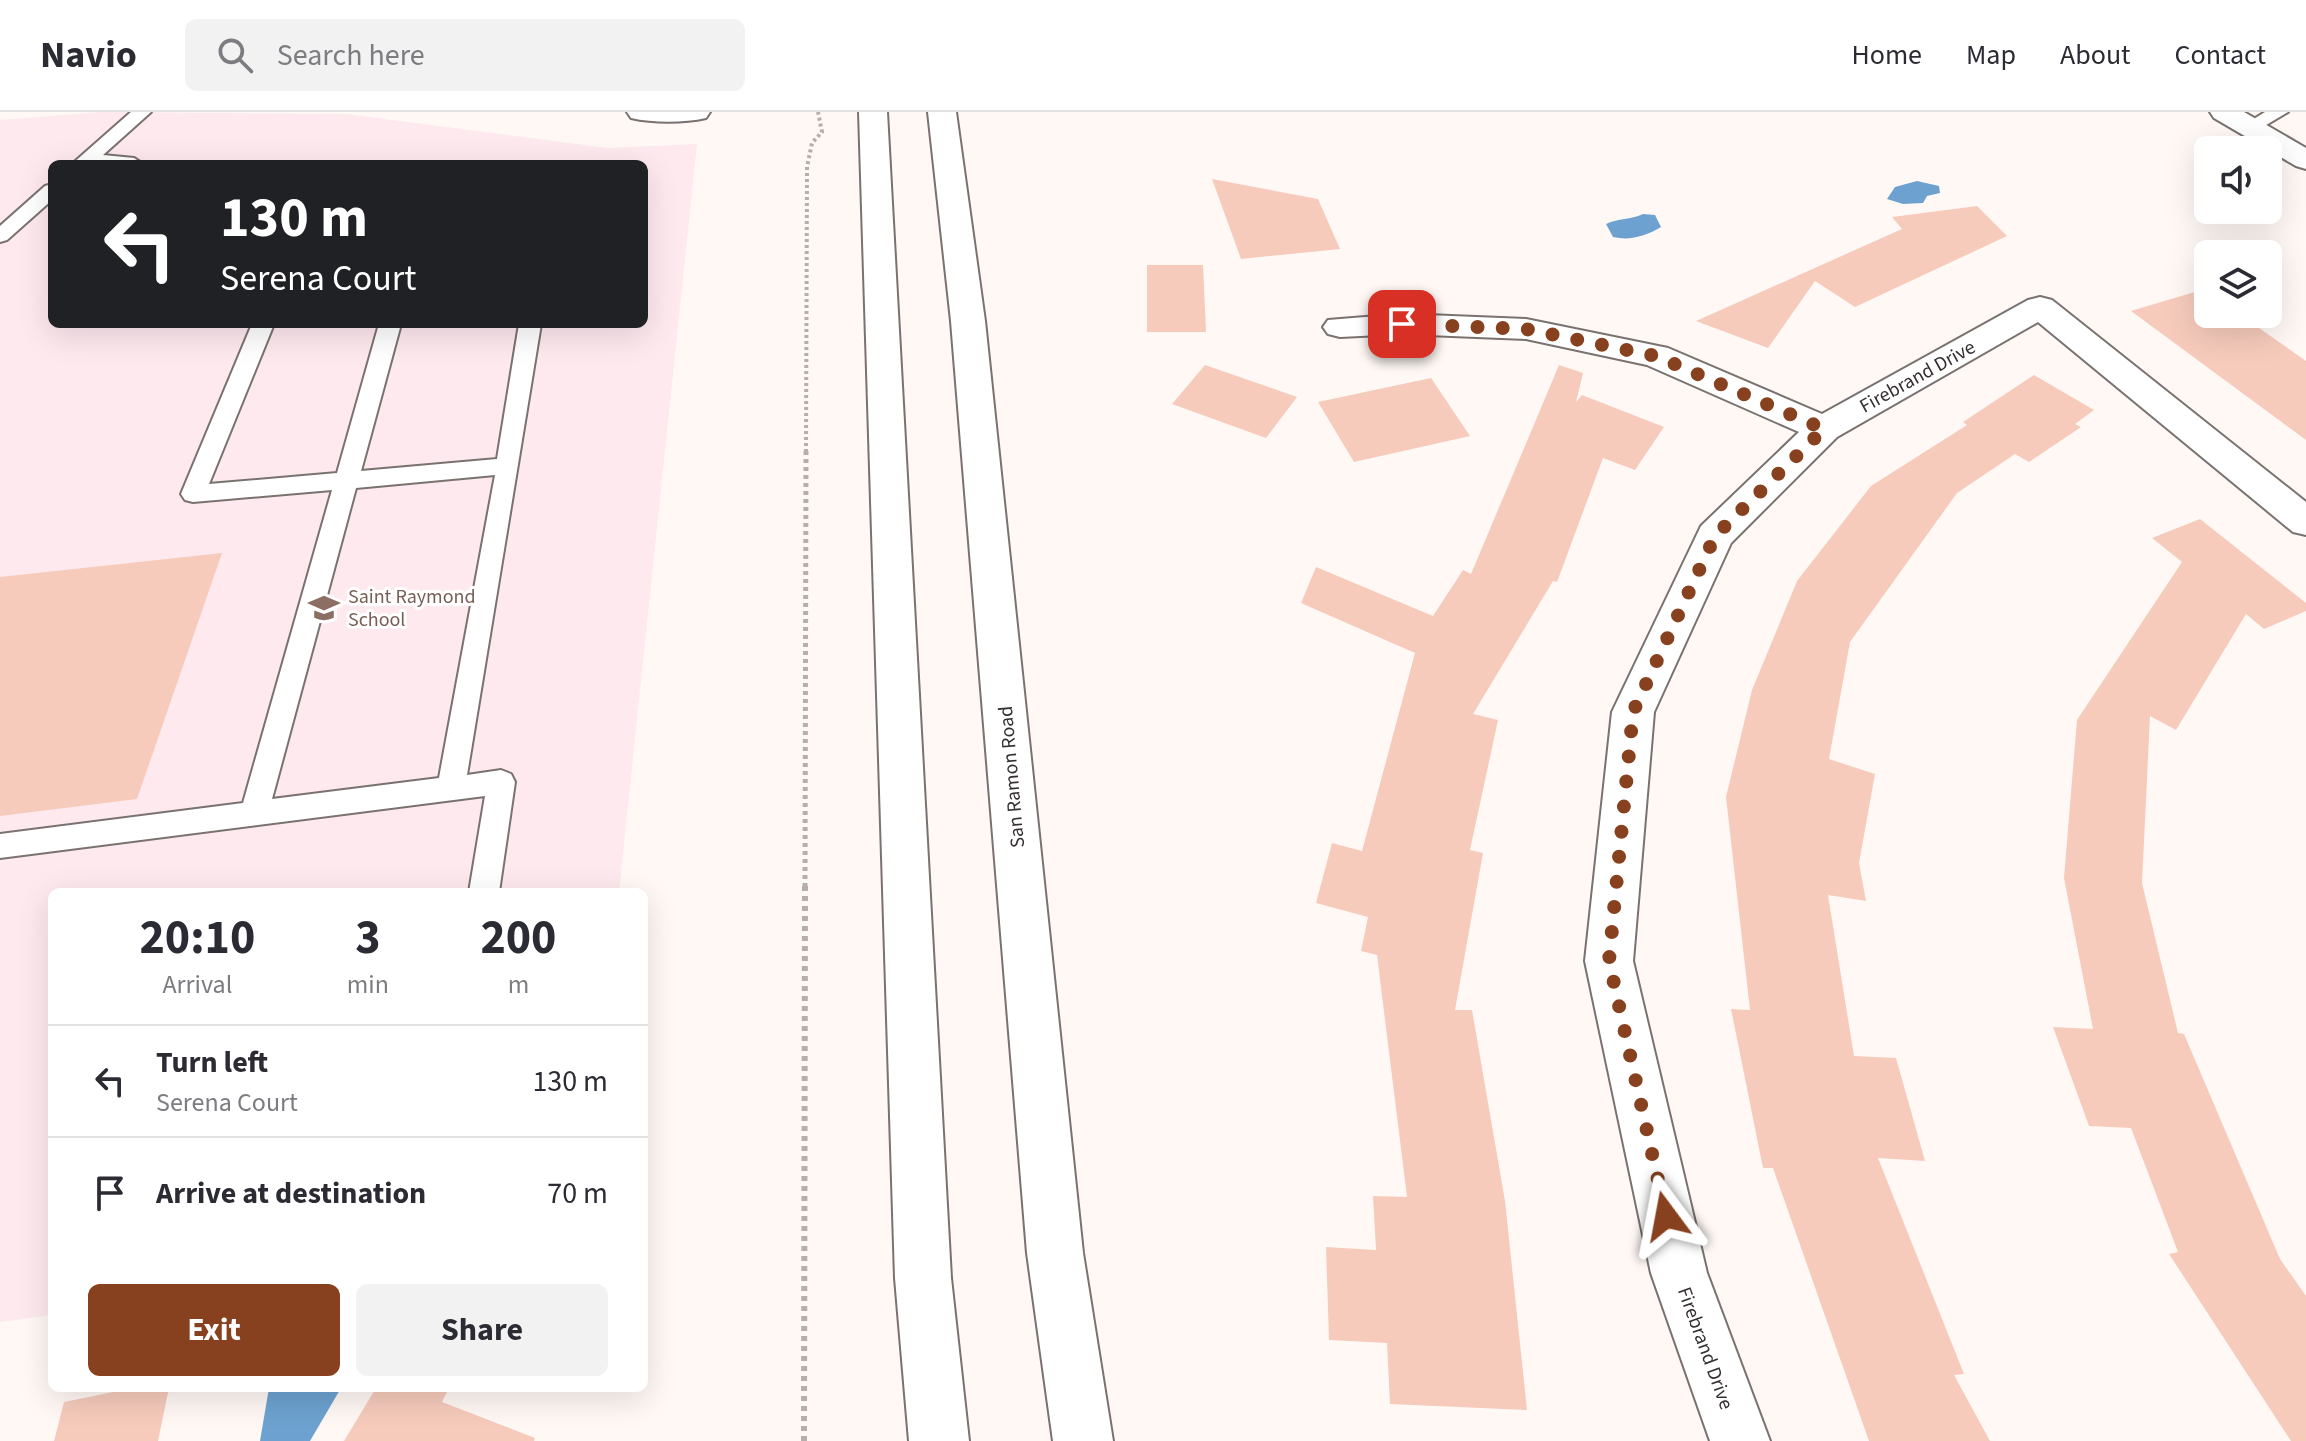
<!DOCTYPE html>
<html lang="en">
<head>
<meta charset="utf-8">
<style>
  :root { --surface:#fff; --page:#f2f2f3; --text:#2b2b33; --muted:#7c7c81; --line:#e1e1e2; --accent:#88411e }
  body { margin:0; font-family:"Source Sans 3",sans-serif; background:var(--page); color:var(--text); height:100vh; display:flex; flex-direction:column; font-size:30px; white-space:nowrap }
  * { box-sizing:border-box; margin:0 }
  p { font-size:26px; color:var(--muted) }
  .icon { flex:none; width:44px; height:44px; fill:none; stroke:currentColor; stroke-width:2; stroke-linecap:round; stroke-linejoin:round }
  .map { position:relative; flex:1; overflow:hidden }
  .panel { position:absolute; left:48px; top:776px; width:600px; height:504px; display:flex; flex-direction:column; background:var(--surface); border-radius:12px; box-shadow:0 8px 32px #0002 }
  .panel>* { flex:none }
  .guide { position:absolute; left:48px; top:48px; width:600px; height:168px; border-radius:12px; box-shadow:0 8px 32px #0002; background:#202124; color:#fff; overflow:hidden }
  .controls { position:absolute; left:2194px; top:24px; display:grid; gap:16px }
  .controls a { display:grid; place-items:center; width:88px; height:88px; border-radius:12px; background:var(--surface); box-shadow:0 8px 32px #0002; font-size:40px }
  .pin { position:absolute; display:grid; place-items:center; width:68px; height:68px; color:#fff; margin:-34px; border-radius:16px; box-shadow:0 4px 12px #0006 }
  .me { position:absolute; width:88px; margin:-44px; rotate:347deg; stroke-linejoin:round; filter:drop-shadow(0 0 6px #0008) }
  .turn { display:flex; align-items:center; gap:28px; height:168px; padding:0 40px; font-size:36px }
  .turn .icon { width:104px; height:104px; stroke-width:2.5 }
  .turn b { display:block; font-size:56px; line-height:68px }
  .eta { display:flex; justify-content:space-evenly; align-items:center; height:136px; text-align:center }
  .eta b { font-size:48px; font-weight:700; line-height:56px }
  .button { display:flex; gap:16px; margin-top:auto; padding:16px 40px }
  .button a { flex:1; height:92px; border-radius:12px; background:var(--accent); color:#fff; font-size:32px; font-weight:700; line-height:92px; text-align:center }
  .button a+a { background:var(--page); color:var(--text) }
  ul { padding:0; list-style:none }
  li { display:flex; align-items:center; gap:24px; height:112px; padding:0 40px; border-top:2px solid var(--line) }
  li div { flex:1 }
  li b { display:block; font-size:30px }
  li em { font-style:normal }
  header { display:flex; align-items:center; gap:48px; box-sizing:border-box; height:112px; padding:0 40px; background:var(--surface); border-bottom:2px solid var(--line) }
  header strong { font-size:38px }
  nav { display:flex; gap:44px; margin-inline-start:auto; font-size:28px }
  .search { width:560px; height:72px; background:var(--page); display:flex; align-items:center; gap:20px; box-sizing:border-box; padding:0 28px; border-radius:12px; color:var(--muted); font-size:30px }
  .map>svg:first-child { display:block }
  .education { fill:#fee9ef; fill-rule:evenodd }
  .water { fill:#6da2d0 }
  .building { fill:#f6cbbc }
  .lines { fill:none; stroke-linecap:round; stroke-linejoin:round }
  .lane-casing { stroke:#7a726f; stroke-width:4 }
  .street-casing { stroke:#7a726f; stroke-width:4 }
  .secondary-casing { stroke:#7a726f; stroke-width:4 }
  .path-far2 { stroke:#b4aeac; stroke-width:4; stroke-dasharray:3 3; stroke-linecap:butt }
  .path-far1 { stroke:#b4aeac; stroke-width:5; stroke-dasharray:4 4; stroke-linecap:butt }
  .path { stroke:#b4aeac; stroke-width:6; stroke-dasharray:5 5; stroke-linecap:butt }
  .lane { fill:#fff; fill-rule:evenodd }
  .street { fill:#fff; fill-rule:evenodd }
  .secondary { fill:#fff; fill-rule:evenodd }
  .route { stroke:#88411e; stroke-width:14; stroke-dasharray:0 25.2 }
  .labels { text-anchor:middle; stroke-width:6; stroke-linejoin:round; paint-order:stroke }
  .street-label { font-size:20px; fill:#34302f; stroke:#fff }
  .education-label { font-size:20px; fill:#785e54; stroke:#fff; text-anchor:start }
</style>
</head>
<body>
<header>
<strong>Navio</strong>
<div class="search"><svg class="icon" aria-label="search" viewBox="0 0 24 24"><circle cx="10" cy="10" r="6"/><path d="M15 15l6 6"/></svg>Search here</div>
<nav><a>Home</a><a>Map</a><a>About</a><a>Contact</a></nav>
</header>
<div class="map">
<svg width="2306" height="1329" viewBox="0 0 2306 1329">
  <rect width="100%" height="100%" fill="#fff8f5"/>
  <path class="education" d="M101,0L346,2L607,36L697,32L619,780H52V1203L0,1210V8ZM52,52H644V212H52Z"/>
  <g class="water">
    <path d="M1917,69L1939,74L1940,81L1927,84L1923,91L1903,92L1887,87L1895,75Z"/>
    <path d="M1643,102L1655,103L1661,115C1646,124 1630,129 1613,125L1606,112C1619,106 1630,108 1643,102Z"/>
    <path d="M269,1276H341L310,1329H260Z"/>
  </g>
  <g class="building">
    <path d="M1212,67L1318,87L1340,137L1241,147Z"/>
    <path d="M1977,94L2007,124L1855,195L1815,169L1768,236L1696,209L1902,117L1892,105Z"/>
    <path d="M1147,153H1203L1206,220H1147Z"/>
    <path d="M2208,176V202H2239L2306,249V328L2131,199Z"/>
    <path d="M1205,253L1297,285L1266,326L1172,292Z"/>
    <path d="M1559,253L1583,261L1576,290L1582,283L1664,315L1635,358L1603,346L1557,470L1553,469L1473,602L1498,608L1470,738L1483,741L1455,898H1472L1505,1089L1527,1298L1390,1292L1387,1231L1329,1228L1326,1135L1376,1138L1373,1084L1407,1085L1377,843L1361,839L1368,805L1316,791L1332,731L1362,739L1415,541L1301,491L1316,455L1433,504L1463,458L1471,462Z"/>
    <path d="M2034,263L2094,298L2075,312L2081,315L2029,350L2015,342L1957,381L1850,530L1829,647L1875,662L1859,751L1866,789L1828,783L1854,944L1896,946L1925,1049L1878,1046L1964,1262L1954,1263L1990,1329H1869L1773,1056H1763L1731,897L1750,898L1726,685L1752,578L1797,469L1871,374L1967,313L1963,310Z"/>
    <path d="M1431,266L1470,324L1354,350L1318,290Z"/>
    <path d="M2200,407L2306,491V499L2264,517L2246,502L2176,618L2150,604L2142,771L2178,921L2184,922L2280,1147L2306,1184V1329H2291L2169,1142L2178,1140L2131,1016L2089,1014L2053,915L2093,917L2064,766L2077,608L2182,450L2152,426Z"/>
    <path d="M222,441L137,687L0,704V465Z"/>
    <path d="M133,1276H169L158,1329H54L64,1290Z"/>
    <path d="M376,1276H449L442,1290L535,1326L534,1329H344Z"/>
  </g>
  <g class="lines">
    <defs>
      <g id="lane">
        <path d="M131,0H151L103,43L134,46L143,52H72Z"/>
        <path d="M2265,0H2288L2256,19H2244L2241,15Z"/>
        <path d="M52,72V88L7,128L0,130V114L45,74Z"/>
        <path d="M252,212H274L209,372L337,361L379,212H401L361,359L497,347L519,212H541L467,663L501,658L511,662L515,670L499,780H469L485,684L0,746V722L243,691L332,378L193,390L185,388L181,382ZM495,363L439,666L272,687L356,376Z"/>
      </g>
      <g id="street">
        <path d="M627,0H710L706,6C684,11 653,11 631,6Z"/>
        <path d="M2210,0H2244L2306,36V57L2296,54L2214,6Z"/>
        <path d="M2040,185L2052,188L2306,390V423L2293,420L2038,210L1837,325L1731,431L1654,600L1633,849L1707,1161L1770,1329H1710L1651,1161L1585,849L1612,600L1701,414L1799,320L1647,253L1526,227L1402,222L1340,225L1328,222L1323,215L1328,208L1402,202L1526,207L1668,236L1822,302L2028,188Z"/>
      </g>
      <g id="secondary">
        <path d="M859,0H887L951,1166L969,1329H909L895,1166Z"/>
        <path d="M928,0H956L985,209L1083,1141L1113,1329H1053L1027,1141L951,209Z"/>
      </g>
    </defs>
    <use href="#lane" class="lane-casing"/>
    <use href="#street" class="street-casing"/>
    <use href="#secondary" class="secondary-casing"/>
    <path class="path-far2" d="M806,340L807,55L812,31L822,20L818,0"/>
    <path class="path-far1" d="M805,775L806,338"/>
    <path class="path" d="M804,1329L805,773"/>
    <use href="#lane" class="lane"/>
    <use href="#street" class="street"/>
    <use href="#secondary" class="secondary"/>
  </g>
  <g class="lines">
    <path class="route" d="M1402,212L1526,217L1656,244L1824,317L1715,424L1633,600L1609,849L1666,1104"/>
  </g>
  <defs>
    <symbol id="school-bare" viewBox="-9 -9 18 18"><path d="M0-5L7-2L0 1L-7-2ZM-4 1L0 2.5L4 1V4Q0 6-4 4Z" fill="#8d6e63" stroke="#fff" stroke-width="2.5" paint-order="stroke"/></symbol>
  </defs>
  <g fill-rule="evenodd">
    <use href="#school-bare" x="302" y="474" width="44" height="44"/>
  </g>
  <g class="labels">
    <g class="street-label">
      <text transform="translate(1917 264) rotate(-29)" y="7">Firebrand Drive</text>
      <text transform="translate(1011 665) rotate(-95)" y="7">San Ramon Road</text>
      <text transform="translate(1706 1236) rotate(70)" y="7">Firebrand Drive</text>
    </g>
    <g class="education-label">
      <text x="348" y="491">Saint Raymond<tspan x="348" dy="23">School</tspan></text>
    </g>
  </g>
</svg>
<div class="controls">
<a><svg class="icon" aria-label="sound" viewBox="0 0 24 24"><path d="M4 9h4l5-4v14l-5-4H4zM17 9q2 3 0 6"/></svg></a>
<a><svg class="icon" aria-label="layers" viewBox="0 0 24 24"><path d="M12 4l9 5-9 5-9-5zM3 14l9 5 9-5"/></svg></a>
</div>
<div class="pin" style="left:1402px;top:212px;background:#d93025"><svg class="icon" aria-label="arrive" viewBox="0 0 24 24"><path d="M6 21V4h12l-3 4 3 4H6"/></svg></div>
<svg class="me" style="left:1666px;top:1104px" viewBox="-20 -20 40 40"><path d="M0-17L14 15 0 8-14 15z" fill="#88411e" stroke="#fff" stroke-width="4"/></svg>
<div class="guide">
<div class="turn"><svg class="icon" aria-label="left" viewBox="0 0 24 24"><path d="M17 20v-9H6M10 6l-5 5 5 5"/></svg><div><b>130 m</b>Serena Court</div></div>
</div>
<section class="panel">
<div class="eta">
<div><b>20:10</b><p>Arrival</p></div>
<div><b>3</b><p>min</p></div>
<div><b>200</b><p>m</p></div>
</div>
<ul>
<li><svg class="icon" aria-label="left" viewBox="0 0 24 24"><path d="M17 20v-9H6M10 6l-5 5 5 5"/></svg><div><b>Turn left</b><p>Serena Court</p></div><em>130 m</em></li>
<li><svg class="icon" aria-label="arrive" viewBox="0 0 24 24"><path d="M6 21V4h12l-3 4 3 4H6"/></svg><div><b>Arrive at destination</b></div><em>70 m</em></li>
</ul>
<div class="button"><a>Exit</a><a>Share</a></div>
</section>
</div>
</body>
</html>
